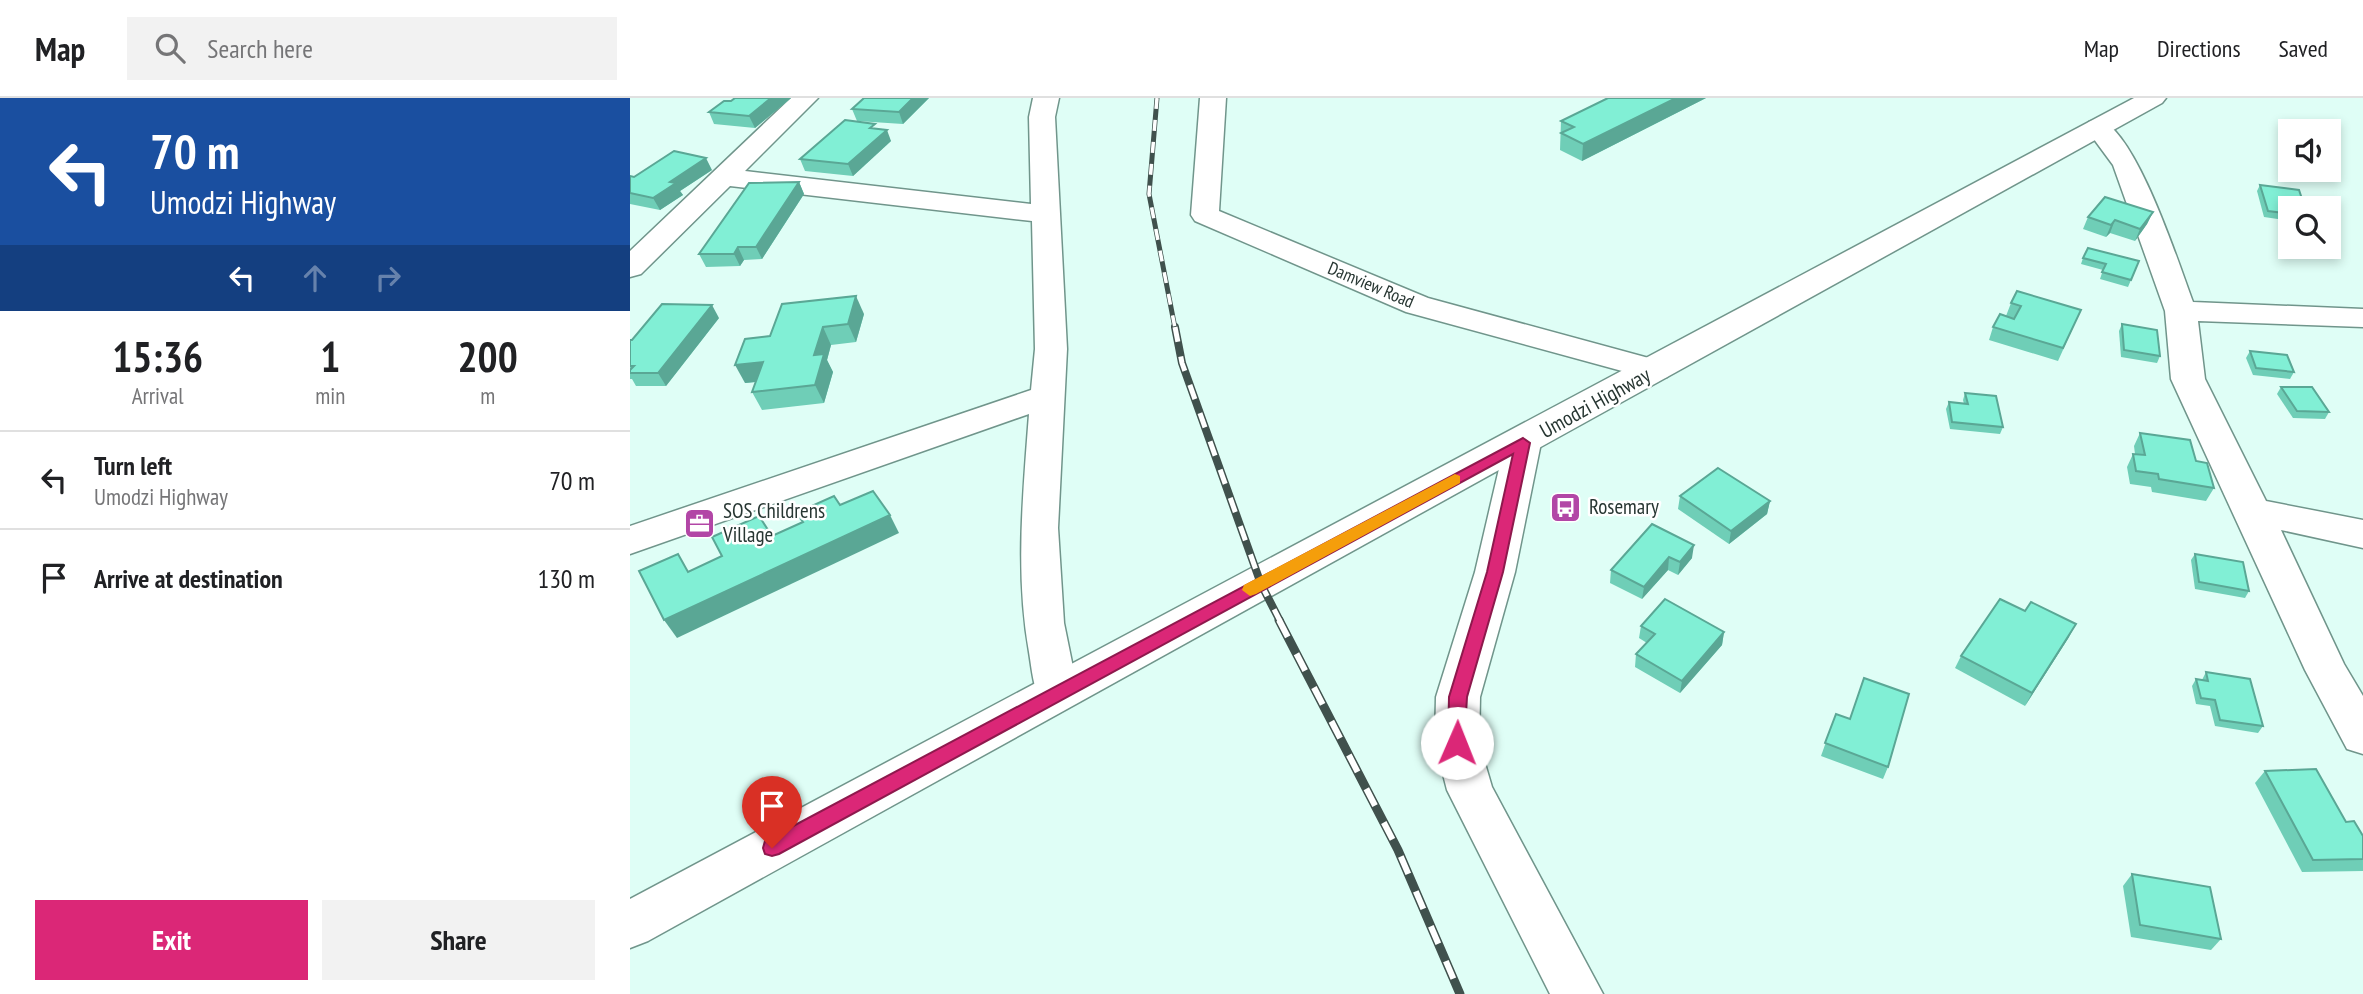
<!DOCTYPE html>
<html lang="en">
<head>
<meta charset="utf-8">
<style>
  :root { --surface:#fff; --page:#f2f2f2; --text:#202124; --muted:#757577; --line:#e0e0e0; --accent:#db2777 }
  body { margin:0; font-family:"PT Sans Narrow",sans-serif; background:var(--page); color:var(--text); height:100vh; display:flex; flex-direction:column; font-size:26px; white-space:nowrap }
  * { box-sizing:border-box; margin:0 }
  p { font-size:23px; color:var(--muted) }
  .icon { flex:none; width:38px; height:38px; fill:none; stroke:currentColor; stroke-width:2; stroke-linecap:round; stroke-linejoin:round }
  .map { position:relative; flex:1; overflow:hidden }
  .details { display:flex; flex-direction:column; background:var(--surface); width:630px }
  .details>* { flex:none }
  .banner { background:#1a4fa0; color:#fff; overflow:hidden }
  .tools { position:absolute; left:1648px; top:21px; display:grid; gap:14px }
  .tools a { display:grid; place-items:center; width:63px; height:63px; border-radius:0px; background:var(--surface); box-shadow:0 4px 10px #0003; font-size:35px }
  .pin { position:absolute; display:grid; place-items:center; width:60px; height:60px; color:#fff; margin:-72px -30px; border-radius:50% 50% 50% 0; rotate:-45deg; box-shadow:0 0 7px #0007 }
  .pin .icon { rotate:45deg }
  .me { position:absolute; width:77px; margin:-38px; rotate:1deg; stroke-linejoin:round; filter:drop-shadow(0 0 5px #0008) }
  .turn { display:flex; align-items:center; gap:24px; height:147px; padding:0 35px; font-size:32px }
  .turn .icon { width:91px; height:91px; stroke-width:2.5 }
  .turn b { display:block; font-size:49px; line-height:60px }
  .lanes { display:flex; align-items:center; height:66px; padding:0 35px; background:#0003; justify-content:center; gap:35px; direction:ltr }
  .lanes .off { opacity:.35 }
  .eta { display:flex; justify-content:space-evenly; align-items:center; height:119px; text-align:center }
  .eta b { font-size:42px; font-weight:800; line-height:49px }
  .primary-button { display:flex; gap:14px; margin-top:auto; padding:14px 35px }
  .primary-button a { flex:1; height:80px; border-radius:0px; background:var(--accent); color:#fff; font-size:28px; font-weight:800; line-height:80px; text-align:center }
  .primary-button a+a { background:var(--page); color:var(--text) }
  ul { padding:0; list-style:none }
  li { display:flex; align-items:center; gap:21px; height:98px; padding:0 35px; border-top:2px solid var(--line) }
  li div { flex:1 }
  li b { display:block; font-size:26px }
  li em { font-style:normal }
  header { display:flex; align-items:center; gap:42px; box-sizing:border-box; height:98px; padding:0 35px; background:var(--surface); border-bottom:2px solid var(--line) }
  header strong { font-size:33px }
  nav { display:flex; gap:38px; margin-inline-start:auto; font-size:24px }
  .search { width:490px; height:63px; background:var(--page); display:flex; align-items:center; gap:18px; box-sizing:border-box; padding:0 24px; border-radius:0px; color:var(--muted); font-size:26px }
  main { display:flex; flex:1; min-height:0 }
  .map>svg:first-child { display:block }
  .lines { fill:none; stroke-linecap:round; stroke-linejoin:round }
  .minor-casing { stroke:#70958b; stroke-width:3 }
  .tertiary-casing { stroke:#70958b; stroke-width:3 }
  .trunk-casing { stroke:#70958b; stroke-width:3 }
  .minor { fill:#fff; fill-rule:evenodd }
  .tertiary { fill:#fff; fill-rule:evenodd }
  .trunk { fill:#fff; fill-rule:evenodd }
  .rail-far2-casing { stroke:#40514d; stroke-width:5 }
  .rail-far1-casing { stroke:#40514d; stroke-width:8 }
  .rail-casing { stroke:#40514d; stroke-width:9 }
  .rail-far2 { stroke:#fff; stroke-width:3.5; stroke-dasharray:11; stroke-linecap:butt }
  .rail-far1 { stroke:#fff; stroke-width:5; stroke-dasharray:15; stroke-linecap:butt }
  .rail { stroke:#fff; stroke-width:6; stroke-dasharray:19; stroke-linecap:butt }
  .wall { fill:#6fceb7 }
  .shaded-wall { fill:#5aa795 }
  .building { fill:#81efd5; stroke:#5aa795; stroke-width:2 }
  .route { fill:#db2777; stroke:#8e194d; stroke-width:2 }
  .slow { fill:#f59e0b }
  .labels { text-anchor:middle; stroke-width:5; stroke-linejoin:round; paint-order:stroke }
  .far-street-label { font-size:18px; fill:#273632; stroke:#fff }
  .street-label { font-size:21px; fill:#273632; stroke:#fff }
  .poi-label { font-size:21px; fill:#273632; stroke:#fff; text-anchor:start }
</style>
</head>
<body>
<header>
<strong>Map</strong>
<div class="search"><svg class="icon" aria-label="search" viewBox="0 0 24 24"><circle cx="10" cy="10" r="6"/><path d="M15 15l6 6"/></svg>Search here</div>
<nav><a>Map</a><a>Directions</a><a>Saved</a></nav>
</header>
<main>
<section class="details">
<div class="banner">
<div class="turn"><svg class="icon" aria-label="left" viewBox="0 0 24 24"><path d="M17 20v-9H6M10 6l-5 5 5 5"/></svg><div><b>70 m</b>Umodzi Highway</div></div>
<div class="lanes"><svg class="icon" aria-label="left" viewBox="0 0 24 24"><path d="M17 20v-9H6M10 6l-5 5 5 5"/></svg><svg class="icon off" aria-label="ahead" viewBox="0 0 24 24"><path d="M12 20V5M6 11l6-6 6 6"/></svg><svg class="icon off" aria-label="right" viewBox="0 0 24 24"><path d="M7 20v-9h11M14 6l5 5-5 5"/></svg></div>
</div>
<div class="eta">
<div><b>15:36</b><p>Arrival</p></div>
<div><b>1</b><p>min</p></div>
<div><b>200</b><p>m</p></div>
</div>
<ul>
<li><svg class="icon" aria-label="left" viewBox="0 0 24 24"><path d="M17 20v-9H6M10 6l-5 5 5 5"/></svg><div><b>Turn left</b><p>Umodzi Highway</p></div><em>70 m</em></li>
<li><svg class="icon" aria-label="arrive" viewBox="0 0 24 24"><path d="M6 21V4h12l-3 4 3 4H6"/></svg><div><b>Arrive at destination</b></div><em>130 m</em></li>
</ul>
<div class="primary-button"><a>Exit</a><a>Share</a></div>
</section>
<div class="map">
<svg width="1733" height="896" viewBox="0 0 1733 896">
  <rect width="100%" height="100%" fill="#dffef6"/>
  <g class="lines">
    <defs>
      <g id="minor">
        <path d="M161,0H188L115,73L401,106L399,19L403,0H429L425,19L437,251L428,430L434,525L448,594L442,606L427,611L412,606C403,590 402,572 399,554C385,475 393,396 399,316L0,456V428L401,292L405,251L402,123L100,88L11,176L0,179V153Z"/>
        <path d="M1468,21C1506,31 1549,167 1563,204L1733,211V229L1568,223L1575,281L1636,403L1733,422V450L1651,432L1714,566L1733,598V656L1717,651L1675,572L1541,281L1535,213L1483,67L1455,29L1459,24Z"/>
        <path d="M893,333L906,337L911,345L885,474L850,599L849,645L862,689L973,896H920L817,692L805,645L806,599L845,474L875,345L880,337Z"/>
      </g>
      <path id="tertiary" d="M570,0H596L589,113L798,200L1037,265L1042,272L1037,279L1025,282L776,214L565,123L561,117Z"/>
      <path id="trunk" d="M1504,0H1536L1532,5L18,843L0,850V801Z"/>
    </defs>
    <use href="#minor" class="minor-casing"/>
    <use href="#tertiary" class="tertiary-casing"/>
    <use href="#trunk" class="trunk-casing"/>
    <use href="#minor" class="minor"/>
    <use href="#tertiary" class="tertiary"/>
    <use href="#trunk" class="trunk"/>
    <defs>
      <path id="rail-far2" d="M527,0L519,96L545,230"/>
      <path id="rail-far1" d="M545,229L552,265L631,486L650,523"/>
      <path id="rail" d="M649,522L768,752L830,896"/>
    </defs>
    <use href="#rail-far2" class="rail-far2-casing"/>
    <use href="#rail-far1" class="rail-far1-casing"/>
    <use href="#rail" class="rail-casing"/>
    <use href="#rail-far2" class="rail-far2"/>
    <use href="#rail-far1" class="rail-far1"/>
    <use href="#rail" class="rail"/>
  </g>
  <g class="wall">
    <path d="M105,0H161L125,30L84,26L79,14L101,3Z"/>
    <path d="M299,0L273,26L227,23L222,11Z"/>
    <path d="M978,0H1076L952,63L930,52L931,23Z"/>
    <path d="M247,31L261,43L223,78L175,73L170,61Z"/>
    <path d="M82,72L50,93L53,97L30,112L0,106V78L4,79Z"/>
    <path d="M169,84L174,96L132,161L114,162L110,168L76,169L69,156Z"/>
    <path d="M1630,87L1661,110V123L1634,119L1627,93Z"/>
    <path d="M1523,114L1517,126L1505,143L1480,135L1476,139L1453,131L1458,119Z"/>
    <path d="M1453,160L1509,163L1498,189L1470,181L1473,172L1451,166Z"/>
    <path d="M1381,205L1451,212L1428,263L1359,242L1363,229L1384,221L1376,218Z"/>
    <path d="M234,216L226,244L201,247L197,262L203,274L194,305L132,312L122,294L126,284L115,285L140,238Z"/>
    <path d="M89,220L36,288H6L2,281H0V242Z"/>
    <path d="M1492,226L1530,258L1527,265L1491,259L1489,233Z"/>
    <path d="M1620,253L1664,274L1660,281L1623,277L1616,260Z"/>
    <path d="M1651,289L1699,314L1695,321L1663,320L1647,296Z"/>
    <path d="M1335,295L1373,329L1370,336L1320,331L1316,311L1319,304L1334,306L1333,302Z"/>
    <path d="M1510,335L1566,363L1584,390L1576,403L1522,394L1521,389L1500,386L1497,369L1503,356H1505L1504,348Z"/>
    <path d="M1050,398L1140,403L1137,416L1099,446L1048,411Z"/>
    <path d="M1022,426L1062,460L1048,477L1038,472L1012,501L980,485L981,472Z"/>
    <path d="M1565,456L1619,493L1615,500L1565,491L1561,462Z"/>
    <path d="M1011,528L1094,534L1092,547L1050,595L1005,569L1006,556L1017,545L1009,540Z"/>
    <path d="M1439,539L1395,608L1325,570L1331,558Z"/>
    <path d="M1576,574L1633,628L1628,635L1585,628L1580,608L1566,606L1562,588L1566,581L1572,582Z"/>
    <path d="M1206,616L1258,669L1253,681L1191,658Z"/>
    <path d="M1635,673L1716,724L1733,738V773L1672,774L1625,685Z"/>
    <path d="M1502,776L1591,841L1581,852L1501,839L1493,788Z"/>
  </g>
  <g class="shaded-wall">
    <path d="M141,0H161L125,30L119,18Z"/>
    <path d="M283,0H299L273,26L269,14Z"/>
    <path d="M1046,0H1076L952,63L953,46Z"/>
    <path d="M257,32L261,43L223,78L218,66Z"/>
    <path d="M76,60L82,72L50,93L53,97L30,112L23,100L40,84Z"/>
    <path d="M169,84L174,96L132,161L126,149Z"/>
    <path d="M1523,114L1517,126L1505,143L1510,131Z"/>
    <path d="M1485,122L1480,135L1476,139L1481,127Z"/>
    <path d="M108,149L114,162L110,168L104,156Z"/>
    <path d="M226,198L234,216L226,244L218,226Z"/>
    <path d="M82,207L89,220L36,288L28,275Z"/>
    <path d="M193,229L201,247L197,262L203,274L194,305L185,287L184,257Z"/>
    <path d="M133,264L143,282L115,285L105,267Z"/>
    <path d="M1140,403L1137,416L1099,446L1101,433Z"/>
    <path d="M260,417L269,435L47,540L34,522Z"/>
    <path d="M1064,447L1062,460L1048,477L1050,464Z"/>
    <path d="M1039,459L1038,472L1012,501L1014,489Z"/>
    <path d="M1446,526L1439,539L1395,608L1402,595Z"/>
    <path d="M1094,534L1092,547L1050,595L1052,583Z"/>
  </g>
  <g class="building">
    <path d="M105,0H141L119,18L79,14L94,3H101Z"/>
    <path d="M234,0H283L269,14L222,11Z"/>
    <path d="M978,0H1046L953,46L931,35L944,29L931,23Z"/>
    <path d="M215,22L245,26L240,30L257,32L218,66L170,61Z"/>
    <path d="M44,53L76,60L40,84L46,85L23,100L0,95V78L4,79Z"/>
    <path d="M169,84L126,149H108L104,156H69L119,85Z"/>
    <path d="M1630,87L1669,92L1675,110H1661V116L1638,113Z"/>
    <path d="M1475,99L1523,114L1510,131L1485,122L1481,127L1458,119Z"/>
    <path d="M1458,150L1509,163L1501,182L1472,174L1476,166L1453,160Z"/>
    <path d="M1387,193L1451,212L1433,250L1363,229L1370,216L1384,221L1391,208L1381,205Z"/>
    <path d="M226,198L218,226L193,229L184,257L194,256L185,287L122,294L133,264L105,267L115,241L140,238L152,206Z"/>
    <path d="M32,206L82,207L28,275H0V272L4,268H0V242H2Z"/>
    <path d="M1492,226L1527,232L1530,258L1494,252Z"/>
    <path d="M1620,253L1657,257L1664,274L1626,270Z"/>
    <path d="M1651,289H1682L1699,314L1667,313Z"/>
    <path d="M1335,295L1366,298L1373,329L1322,324L1319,304L1338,306Z"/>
    <path d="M1510,335L1560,342L1566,363L1577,365L1584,390L1529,381L1528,376L1506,373L1503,356L1515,357Z"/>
    <path d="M1088,370L1140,403L1101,433L1050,398Z"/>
    <path d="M243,393L260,417L34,522L9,473L48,456L58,474L92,458L82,439L129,418L142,438L173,424L166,415L204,398L210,407Z"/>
    <path d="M1022,426L1064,447L1050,464L1039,459L1014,489L981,472Z"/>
    <path d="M1565,456L1613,464L1619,493L1569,484Z"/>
    <path d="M1035,501L1094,534L1052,583L1006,556L1025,536L1011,528Z"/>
    <path d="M1370,501L1395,513L1401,504L1446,526L1402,595L1331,558Z"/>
    <path d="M1576,574L1620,581L1633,628L1590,622L1585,602L1571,600L1566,581L1578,583Z"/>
    <path d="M1234,580L1279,596L1258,669L1195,645L1206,616L1220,621Z"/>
    <path d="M1686,671L1716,724L1724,723L1733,738V761L1683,762L1635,673Z"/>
    <path d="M1502,776L1580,789L1591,841L1510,827Z"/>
  </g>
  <path class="route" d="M893,340L900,345L873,474L837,599L834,650L827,653L818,645L819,599L857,474L883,356L149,756L142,758L135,756L133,750L135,743Z"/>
  <path class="slow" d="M825,376L830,378V385L626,496L620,498L612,492L614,487Z"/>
  <defs>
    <symbol id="bus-square" viewBox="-11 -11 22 22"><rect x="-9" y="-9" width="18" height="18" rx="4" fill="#b246a6" stroke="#fff"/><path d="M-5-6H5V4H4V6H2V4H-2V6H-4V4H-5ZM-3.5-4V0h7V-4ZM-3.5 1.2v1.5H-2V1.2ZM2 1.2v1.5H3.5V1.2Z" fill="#fff"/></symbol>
    <symbol id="office-square" viewBox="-11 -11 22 22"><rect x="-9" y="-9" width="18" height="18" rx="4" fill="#b246a6" stroke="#fff"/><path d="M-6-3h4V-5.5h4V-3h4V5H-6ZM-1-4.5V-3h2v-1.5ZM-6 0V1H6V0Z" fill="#fff"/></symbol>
  </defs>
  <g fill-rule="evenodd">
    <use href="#bus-square" x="918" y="392" width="35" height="35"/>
    <use href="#office-square" x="52" y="408" width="35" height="35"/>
  </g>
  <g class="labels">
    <g class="far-street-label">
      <text transform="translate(741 187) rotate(23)" y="6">Damview Road</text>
    </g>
    <g class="street-label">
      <text transform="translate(965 305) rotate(-29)" y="7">Umodzi Highway</text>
    </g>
    <g class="poi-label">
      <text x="959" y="416">Rosemary</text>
      <text x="93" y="420">SOS Childrens<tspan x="93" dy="24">Village</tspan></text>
    </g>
  </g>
</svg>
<div class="tools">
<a><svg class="icon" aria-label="sound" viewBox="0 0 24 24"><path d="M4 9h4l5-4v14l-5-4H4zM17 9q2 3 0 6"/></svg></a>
<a><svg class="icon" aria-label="search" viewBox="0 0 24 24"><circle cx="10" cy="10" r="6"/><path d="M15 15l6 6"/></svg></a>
</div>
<div class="pin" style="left:142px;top:750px;background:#d93025"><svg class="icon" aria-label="arrive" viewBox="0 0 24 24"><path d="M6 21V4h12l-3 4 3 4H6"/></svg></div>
<svg class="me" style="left:827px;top:645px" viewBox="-20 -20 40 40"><circle r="19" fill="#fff"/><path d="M0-13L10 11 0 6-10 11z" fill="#db2777"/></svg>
</div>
</main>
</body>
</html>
